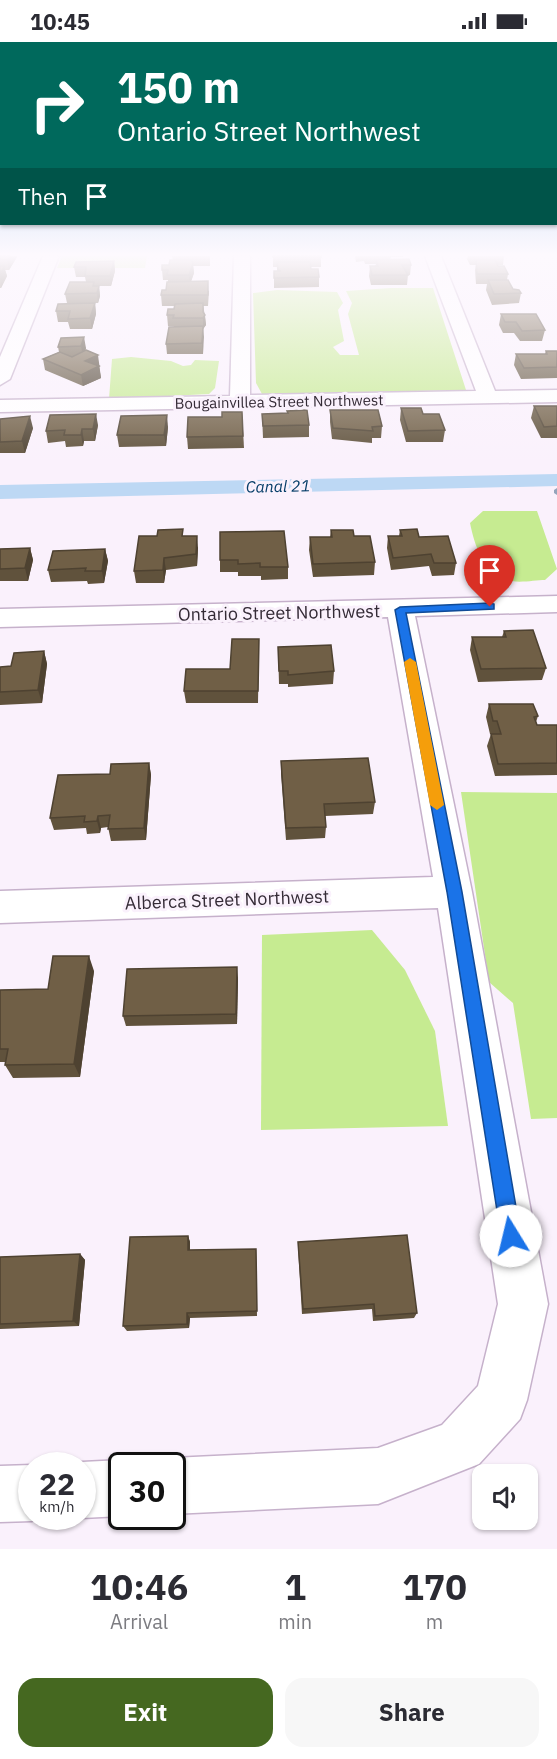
<!DOCTYPE html>
<html lang="en">
<head>
<meta charset="utf-8">
<style>
  :root { --surface:#fff; --page:#f7f7f7; --text:#2b2b33; --muted:#7c7c81; --accent:#456820 }
  body { margin:0; font-family:"IBM Plex Sans",sans-serif; background:var(--page); color:var(--text); height:100vh; display:flex; flex-direction:column; font-size:22px; white-space:nowrap }
  * { box-sizing:border-box; margin:0 }
  p { font-size:20px; color:var(--muted) }
  .icon { flex:none; width:33px; height:33px; fill:none; stroke:currentColor; stroke-width:2; stroke-linecap:round; stroke-linejoin:round }
  .map { position:relative; height:1507px; overflow:hidden }
  .drawer { display:flex; flex-direction:column; background:var(--surface); flex:1 }
  .drawer>* { flex:none }
  .hud { position:absolute; left:0px; top:0px; width:558px; height:183px; box-shadow:0 2px 4px #0004; background:#00695c; color:#fff; overflow:hidden }
  .fabs { position:absolute; left:472px; top:1422px; display:grid; gap:12px }
  .fabs a { display:grid; place-items:center; width:66px; height:66px; border-radius:12px; background:var(--surface); box-shadow:0 2px 4px #0004; font-size:30px }
  .speed { position:absolute; left:18px; top:1410px; display:flex; gap:12px; font-size:30px; font-weight:700; text-align:center }
  .speed>* { display:grid; place-content:center; width:78px; height:78px; border-radius:50%; background:var(--surface); box-shadow:0 2px 4px #0004; line-height:1 }
  .speed small { font-size:15px; font-weight:400 }
  .speed .limit { border:3px solid #111; border-radius:9px; background:#fff; color:#111 }
  .pin { position:absolute; display:grid; place-items:center; width:51px; height:51px; color:#fff; margin:-62px -26px; border-radius:50% 50% 50% 0; rotate:-45deg; box-shadow:0 0 6px #0007 }
  .pin .icon { rotate:45deg }
  .me { position:absolute; width:66px; margin:-33px; rotate:351deg; stroke-linejoin:round; filter:drop-shadow(0 0 4px #0008) }
  .turn { display:flex; align-items:center; gap:21px; height:126px; padding:0 18px; font-size:27px }
  .turn .icon { width:78px; height:78px; stroke-width:2.5 }
  .turn b { display:block; font-size:42px; line-height:51px }
  .then { display:flex; align-items:center; height:57px; padding:0 18px; background:#0003; gap:12px; font-size:22px }
  .eta { display:flex; justify-content:space-evenly; align-items:center; height:102px; text-align:center }
  .eta b { font-size:36px; font-weight:700; line-height:42px }
  .action { display:flex; gap:12px; margin-top:auto; padding:12px 18px }
  .action a { flex:1; height:69px; border-radius:18px; background:var(--accent); color:#fff; font-size:24px; font-weight:700; line-height:69px; text-align:center }
  .action a+a { background:var(--page); color:var(--text) }
  .status { display:flex; justify-content:space-between; align-items:center; height:42px; padding:0 30px; background:var(--surface); direction:ltr }
  .status svg { height:16px; fill:currentColor }
  .map>svg:first-child { display:block }
  .green { fill:#c6eb91 }
  .lines { fill:none; stroke-linecap:round; stroke-linejoin:round }
  .stream { fill:#94a4bb; fill-rule:evenodd }
  .canal { fill:#bdd8f4; fill-rule:evenodd }
  .minor-casing { stroke:#c6b1cb; stroke-width:3 }
  .minor { fill:#fff; fill-rule:evenodd }
  .wall { fill:#60523c }
  .shaded-wall { fill:#4e4231 }
  .building { fill:#705f46; stroke:#4e4231; stroke-width:1.5 }
  .route { fill:#1a73e8; stroke:#114b97; stroke-width:1.5 }
  .slow { fill:#f59e0b }
  .labels { text-anchor:middle; stroke-width:6; stroke-linejoin:round; paint-order:stroke }
  .far-street-label { font-size:15px; fill:#342b36; stroke:#faf1fc }
  .far-water-label { font-size:16px; font-style:italic; fill:#053d68; stroke:#faf1fc }
  .street-label { font-size:18px; fill:#342b36; stroke:#faf1fc }
</style>
</head>
<body>
<div class="status"><b>10:45</b><svg viewBox="0 0 49 12"><path d="M0 12V9h3v3zM5 12V6h3v6zM10 12V3h3v9zM15 12V0h3v12zM26 1h20v11H26zM47 4h2v5h-2z"/></svg></div>
<div class="map">
<svg width="557" height="1507" viewBox="0 0 557 1507">
  <rect width="100%" height="100%" fill="#faf1fc"/>
  <g class="green">
    <path d="M62,214H147L145,226H57Z"/>
    <path d="M391,246H433L466,348L262,352L256,341L253,251L277,248L337,250L343,261L338,268L344,299L333,305L340,313H359L348,272L352,261L346,249Z"/>
    <path d="M131,315L171,319L183,324L191,323L195,318L219,319L215,346L209,352L109,357L112,317Z"/>
    <path d="M483,469H537L557,527L545,538C536,538 521,541 512,539C484,531 475,506 470,481Z"/>
    <path d="M461,750L557,751V1076L531,1077L513,961L489,940Z"/>
    <path d="M372,888L405,928L435,989L448,1084L261,1088L262,893Z"/>
  </g>
  <g class="lines">
    <path class="stream" d="M557,446V453L554,451V448Z"/>
    <path class="canal" d="M557,432V444L0,457V443Z"/>
    <defs>
      <g id="minor">
        <path d="M43,214H59L10,337L0,343V315Z"/>
        <path d="M234,214H250V353L476,349L425,214H441L495,349L557,348V360L0,370V358L230,354Z"/>
        <path d="M557,554V570L415,574L472,850L548,1262L527,1358L520,1377L479,1422L378,1462L172,1472V1424H154L172,1416L378,1406L442,1383L478,1344L498,1262L438,866L0,881V849L433,835L388,575L0,585V567Z"/>
        <path d="M122,1418L135,1424H122V1474L82,1476L79,1474H82V1424H74L82,1420Z"/>
        <path d="M32,1423V1474H43L32,1479L0,1480V1424Z"/>
      </g>
    </defs>
    <use href="#minor" class="minor-casing"/>
    <use href="#minor" class="minor"/>
  </g>
  <g class="wall">
    <path d="M0,214L17,215L9,228H5L7,234L1,246H0Z"/>
    <path d="M172,214H210V224H193L194,231L191,239L209,249L208,264H203L204,271L205,273L206,283L203,287V312H167L166,302L174,285V284H168L167,273L174,267L175,264H162L161,253L166,248L168,240V238H163L162,228L169,223L173,218Z"/>
    <path d="M273,214H321V225H311V227L319,235V245L274,246V229H277V225H273Z"/>
    <path d="M355,214H404L403,215H391L390,218L411,223L410,233H408L407,243H371L369,234L370,224H375L376,222H365L364,219L356,220Z"/>
    <path d="M468,214H504L503,223H497L508,232L507,238L513,247L521,251L519,261L492,263L486,248L487,242H476L475,228L476,223H470L467,217Z"/>
    <path d="M114,219L115,229L111,244H95H99L100,254L98,261H90H95L96,272L92,287H70L68,280H58L56,269L67,261L65,252L86,240L85,235H76L74,225Z"/>
    <path d="M501,272L545,288L542,299H520L514,291H503L499,283Z"/>
    <path d="M61,296L86,306L85,309L100,324L99,325L101,336L83,344L45,328L43,317L59,310L58,305Z"/>
    <path d="M546,309H557V336L521,337L514,323L516,312H545Z"/>
    <path d="M534,364H557V396H541L531,376Z"/>
    <path d="M401,366L423,372L445,388L443,400H406L400,378Z"/>
    <path d="M330,368L382,384L381,396H372V401L332,397L330,380Z"/>
    <path d="M242,370L244,406L188,407L187,395L222,375Z"/>
    <path d="M262,372L309,383V395L263,396Z"/>
    <path d="M0,377L33,386L25,411H0Z"/>
    <path d="M98,383L95,399H84L83,404L66,405L65,399L48,401L46,389Z"/>
    <path d="M168,385L166,404L119,405L117,393Z"/>
    <path d="M331,488L354,494L375,520L374,533L313,535L309,508L310,495H330Z"/>
    <path d="M400,488L419,495L456,521L454,533L432,534L429,524L391,528L387,506L388,494H399Z"/>
    <path d="M220,490L288,525V537L261,538V534H238V530H220Z"/>
    <path d="M183,494L198,506L197,524L166,528L164,541H136L134,529Z"/>
    <path d="M30,506L33,518L28,539H0V507Z"/>
    <path d="M105,507L108,519L104,541L88,542L87,539L51,540L48,528Z"/>
    <path d="M504,589L546,626L542,638L478,640L470,608L472,595H502Z"/>
    <path d="M259,597L258,661H186L184,649L230,627Z"/>
    <path d="M278,605L334,629L333,642L288,645V642H279Z"/>
    <path d="M44,609L47,622L42,661L0,663V625L11,624Z"/>
    <path d="M489,662L538,674L536,680L537,683H557V733L495,734L487,704L491,692H494H490L486,675Z"/>
    <path d="M281,719L375,760L373,772L325,774L326,785L325,796L286,798L281,732Z"/>
    <path d="M149,721L151,733L146,798L111,799L108,785L101,786L100,791L87,792L86,786L54,788L50,776L110,732Z"/>
    <path d="M94,929L80,1035L13,1036L5,1023L6,1020H0V948L48,947Z"/>
    <path d="M238,936L237,982L126,984L123,974Z"/>
    <path d="M188,1194L190,1200V1208L256,1207L257,1274L190,1276L189,1286L127,1289L123,1284Z"/>
    <path d="M298,1200L417,1271L414,1276L373,1279L372,1267L302,1272L298,1206Z"/>
    <path d="M80,1212L85,1218L79,1284L0,1287V1215Z"/>
  </g>
  <g class="shaded-wall">
    <path d="M10,214H17V215L9,228L7,218Z"/>
    <path d="M114,219L115,229L111,244L110,234Z"/>
    <path d="M193,221L194,231L190,243L189,233Z"/>
    <path d="M4,224L7,234L1,246L0,233Z"/>
    <path d="M99,244L100,254L98,261L97,251Z"/>
    <path d="M95,261L96,272L92,287L90,276Z"/>
    <path d="M203,261L206,283L203,287Z"/>
    <path d="M203,284L204,295L203,312L202,301Z"/>
    <path d="M84,295L86,306L83,315L81,304Z"/>
    <path d="M98,313L101,336L83,344L81,333L85,319Z"/>
    <path d="M96,372L98,383L95,399L93,387Z"/>
    <path d="M167,373L168,385L166,404L164,393Z"/>
    <path d="M30,374L33,386L25,411L22,399Z"/>
    <path d="M82,387L84,399L83,404L81,393Z"/>
    <path d="M197,494L198,506L197,524L196,512Z"/>
    <path d="M30,506L33,518L28,539L25,526Z"/>
    <path d="M105,507L108,519L104,541L102,529Z"/>
    <path d="M164,516L166,528L164,541L163,528Z"/>
    <path d="M44,609L47,622L42,661L38,648Z"/>
    <path d="M149,721L151,733L146,798L144,786Z"/>
    <path d="M98,774L101,786L100,791L97,779Z"/>
    <path d="M89,914L94,929L80,1035L74,1022Z"/>
    <path d="M237,925L238,936L237,982L236,972Z"/>
    <path d="M188,1194L190,1200V1215L188,1208Z"/>
    <path d="M80,1212L85,1218L79,1284L73,1279Z"/>
    <path d="M187,1271L190,1276L189,1286L187,1282Z"/>
  </g>
  <g class="building">
    <path d="M0,214H10L7,218H0Z"/>
    <rect x="273" y="214" width="48" height="1"/>
    <path d="M409,217L411,223H402L408,233H372L370,224H378L376,218Z"/>
    <path d="M170,218H191L193,221L189,233H167L168,228H162V223H169Z"/>
    <path d="M476,218H495L498,224H504L508,232H477Z"/>
    <path d="M114,219L110,234H85L86,225H74L76,220Z"/>
    <path d="M277,220H310L311,227H318L319,235L274,236V229H281L278,228Z"/>
    <path d="M0,224H4L0,233Z"/>
    <path d="M488,238H508L513,247L519,248L521,251L494,252Z"/>
    <path d="M208,239V253H161L162,248H166L167,240Z"/>
    <path d="M70,240H94L93,244H99L97,251L65,252Z"/>
    <path d="M95,261L90,276L68,277L70,269H56L58,262Z"/>
    <path d="M203,261V270L205,273L203,276H173L174,273H167L168,267H174L175,262Z"/>
    <path d="M501,272H536L545,288L522,289L516,280H505Z"/>
    <path d="M203,284L202,301L166,302L169,285Z"/>
    <path d="M84,295L81,304L58,305L61,296Z"/>
    <path d="M86,308L98,313L85,319L99,324L81,333L43,317L60,310L72,315Z"/>
    <path d="M546,309H557V325L524,326L516,312H547Z"/>
    <path d="M534,364H557V384L544,385Z"/>
    <path d="M401,366H421L423,372H439L445,388L408,389Z"/>
    <path d="M307,368L309,383L263,384L262,372L288,371L287,369Z"/>
    <path d="M330,368H378L382,384L372,385L373,389L333,386Z"/>
    <path d="M222,370H242L243,394L187,395L188,375H222Z"/>
    <path d="M96,372L93,387H82L81,393H64L65,388L46,389L50,373Z"/>
    <path d="M167,373L164,393H117L121,374Z"/>
    <path d="M30,374L22,399L0,400V377Z"/>
    <path d="M183,487L182,494H197L196,512L164,516L163,528L134,529L139,494H157L158,488Z"/>
    <path d="M417,487L419,495L448,494L456,521H434L431,512L393,516L388,494H402L400,488Z"/>
    <path d="M331,488H353L354,494H370L375,520L313,522L310,495H332Z"/>
    <path d="M284,489L288,525H260V521L238,522V518H220V490Z"/>
    <path d="M30,506L25,526L0,527V507Z"/>
    <path d="M105,507L102,529H85L86,526L48,528L53,509Z"/>
    <path d="M533,588L546,626L481,627L472,595H506L504,589Z"/>
    <path d="M232,597H259L258,649H184L186,627H230Z"/>
    <path d="M331,603L334,629L288,633V629H279L278,605Z"/>
    <path d="M44,609L38,648L0,650V625L11,624L14,611Z"/>
    <path d="M489,662H533L538,674L534,675L537,683H557V721L498,722L491,692H501L497,679H493Z"/>
    <path d="M368,716L375,760L324,762L326,785L286,786L281,719Z"/>
    <path d="M149,721L144,786L108,787L110,773L98,774L97,779L84,780L85,774L50,776L58,733L110,732L111,722Z"/>
    <path d="M53,914H89L74,1022L5,1023L8,1007H0V948L48,947Z"/>
    <path d="M237,925L236,972L123,974L127,927Z"/>
    <path d="M407,1193L417,1271L375,1274L374,1262L303,1267L298,1200Z"/>
    <path d="M188,1194V1208L256,1207L257,1269L187,1271V1282L123,1284L130,1195Z"/>
    <path d="M80,1212L73,1279L0,1282V1215Z"/>
  </g>
  <linearGradient id="sky" x2="0" y2="1"><stop stop-color="#97c2ed"/><stop offset="0.5" stop-color="#fdf9fe"/><stop offset="1" stop-color="#fdf9fe" stop-opacity="0"/></linearGradient>
  <rect width="557" height="425" fill="url(#sky)"/>
  <path class="route" d="M490,561L494,562V567L406,571L462,850L521,1194L518,1200L511,1203L504,1200L501,1194L447,850L395,568L400,565Z"/>
  <path class="slow" d="M410,616L416,620L444,763L437,768L430,763L404,620Z"/>
  <g class="labels">
    <g class="far-street-label">
      <text transform="translate(279 360) rotate(-1)" y="5">Bougainvillea Street Northwest</text>
    </g>
    <g class="far-water-label">
      <text transform="translate(278 444) rotate(-1)" y="6">Canal 21</text>
    </g>
    <g class="street-label">
      <text transform="translate(279 571) rotate(-1)" y="6">Ontario Street Northwest</text>
      <text transform="translate(227 858) rotate(-2)" y="6">Alberca Street Northwest</text>
    </g>
  </g>
</svg>
<div class="fabs">
<a><svg class="icon" aria-label="sound" viewBox="0 0 24 24"><path d="M4 9h4l5-4v14l-5-4H4zM17 9q2 3 0 6"/></svg></a>
</div>
<div class="speed"><div>22<small>km/h</small></div><div class="limit">30</div></div>
<div class="pin" style="left:490px;top:565px;background:#d93025"><svg class="icon" aria-label="arrive" viewBox="0 0 24 24"><path d="M6 21V4h12l-3 4 3 4H6"/></svg></div>
<svg class="me" style="left:511px;top:1194px" viewBox="-20 -20 40 40"><circle r="19" fill="#fff"/><path d="M0-13L10 11 0 6-10 11z" fill="#1a73e8"/></svg>
<div class="hud">
<div class="turn"><svg class="icon" aria-label="right" viewBox="0 0 24 24"><path d="M7 20v-9h11M14 6l5 5-5 5"/></svg><div><b>150 m</b>Ontario Street Northwest</div></div>
<div class="then">Then<svg class="icon" aria-label="arrive" viewBox="0 0 24 24"><path d="M6 21V4h12l-3 4 3 4H6"/></svg></div>
</div>
</div>
<section class="drawer">
<div class="eta">
<div><b>10:46</b><p>Arrival</p></div>
<div><b>1</b><p>min</p></div>
<div><b>170</b><p>m</p></div>
</div>
<div class="action"><a>Exit</a><a>Share</a></div>
</section>
</body>
</html>
